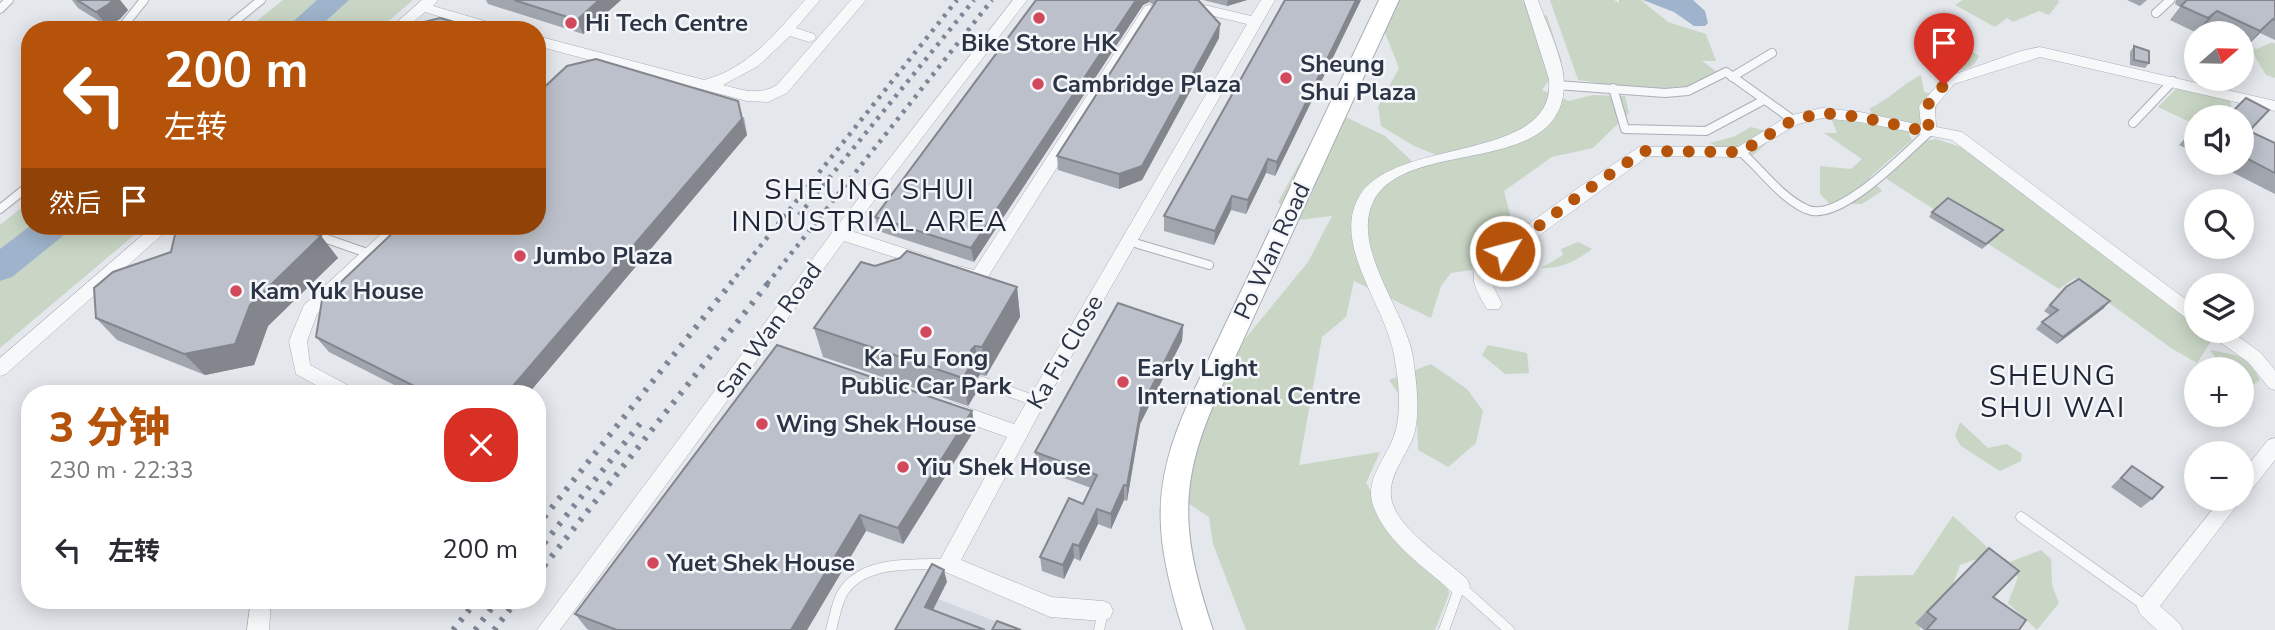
<!DOCTYPE html>
<html lang="zh">
<head>
<meta charset="utf-8">
<style>
  :root { --surface:#fff; --page:#f7f7f7; --text:#2b2b33; --muted:#7c7c81; --accent:#b45309 }
  body { margin:0; font-family:"Nunito Sans","Noto Sans SC",sans-serif; background:var(--page); color:var(--text); height:100vh; display:flex; flex-direction:column; font-size:26px; white-space:nowrap }
  * { box-sizing:border-box; margin:0 }
  p { font-size:23px; color:var(--muted) }
  .icon { flex:none; width:38px; height:38px; fill:none; stroke:currentColor; stroke-width:2; stroke-linecap:round; stroke-linejoin:round }
  .map { position:relative; flex:1; overflow:hidden }
  .side { position:absolute; left:21px; top:385px; width:525px; height:224px; display:flex; flex-direction:column; background:var(--surface); border-radius:28px; box-shadow:0 4px 18px #0003 }
  .side>* { flex:none }
  .hud { position:absolute; left:21px; top:21px; width:525px; height:214px; border-radius:28px; box-shadow:0 4px 18px #0003; background:#b45309; color:#fff; overflow:hidden }
  .needle { width:46px; rotate:70deg }
  .tools { position:absolute; left:2184px; top:21px; display:grid; gap:14px }
  .tools a { display:grid; place-items:center; width:70px; height:70px; border-radius:50%; background:var(--surface); box-shadow:0 4px 18px #0003; font-size:35px }
  .pin { position:absolute; display:grid; place-items:center; width:60px; height:60px; color:#fff; margin:-72px -30px; border-radius:50% 50% 50% 0; rotate:-45deg; box-shadow:0 0 7px #0007 }
  .pin .icon { rotate:45deg }
  .me { position:absolute; width:77px; margin:-38px; rotate:53deg; stroke-linejoin:round; filter:drop-shadow(0 0 5px #0008) }
  .turn { display:flex; align-items:center; gap:24px; height:147px; padding:0 28px; font-size:32px }
  .turn .icon { width:91px; height:91px; stroke-width:2.5 }
  .turn b { display:block; font-size:49px; line-height:60px }
  .then { display:flex; align-items:center; height:66px; padding:0 28px; background:#0003; gap:14px; font-size:26px }
  .round { display:grid; place-items:center; flex:none; width:74px; height:74px; border-radius:28px; background:var(--page) }
  .head { display:flex; align-items:center; justify-content:space-between; height:119px; padding:0 28px }
  h1 { font-size:42px; font-weight:800; line-height:52px; color:var(--accent) }
  ul { padding:0; list-style:none }
  li { display:flex; align-items:center; gap:21px; height:91px; padding:0 28px }
  li div { flex:1 }
  li b { display:block; font-size:26px }
  li em { font-style:normal }
  .map>svg:first-child { display:block }
  .built { fill:#d2d6de }
  .green { fill:#c9d6c5 }
  .water { fill:#9fb4cc }
  .lines { fill:none; stroke-linecap:round; stroke-linejoin:round }
  .river { fill:#9fb4cc; fill-rule:evenodd }
  .lane-far1-casing { stroke:#a9aeb7; stroke-width:10 }
  .lane-casing { stroke:#a9aeb7; stroke-width:11 }
  .street-casing { stroke:#a9aeb7; stroke-width:1 }
  .secondary-casing { stroke:#a9aeb7; stroke-width:2 }
  .lane-far1 { stroke:#f7f8fa; stroke-width:8 }
  .lane { stroke:#f7f8fa; stroke-width:10 }
  .street { fill:#f7f8fa; fill-rule:evenodd }
  .secondary { fill:#fff; fill-rule:evenodd }
  .rail-far1 { stroke:#7d8696; stroke-width:4.5; stroke-dasharray:3.5 6; stroke-linecap:butt }
  .rail { stroke:#7d8696; stroke-width:6; stroke-dasharray:3.5 8; stroke-linecap:butt }
  .wall { fill:#a1a5ae }
  .shaded-wall { fill:#83868d }
  .building { fill:#bbc0ca; stroke:#83868d; stroke-width:2 }
  .route { stroke:#b45309; stroke-width:12; stroke-dasharray:0 21.6 }
  .poi-dot { fill:#d1495b; stroke:#f4f6f9; stroke-width:2.5 }
  .labels { text-anchor:middle; stroke-width:5; stroke-linejoin:round; paint-order:stroke }
  .poi-label { font-size:24px; font-weight:bold; fill:#2b3445; stroke:#f4f6f9; text-anchor:start }
  .street-label { font-size:24px; fill:#2b3445; stroke:#f4f6f9 }
  .quarter-label { font-size:28px; letter-spacing:2px; fill:#1d2536; stroke:#f4f6f9 }
</style>
</head>
<body>
<div class="map">
<svg width="2275" height="630" viewBox="0 0 2275 630">
  <rect width="100%" height="100%" fill="#e4e7ec"/>
  <path class="built" d="M925,594L1018,630H905Z"/>
  <g class="green">
    <path d="M283,0H413L378,30H245Z"/>
    <path d="M1399,0H1522L1525,5L1547,16L1562,62L1542,90L1569,101L1593,95L1625,96L1629,113L1593,148L1552,157L1504,191L1512,222L1521,229L1520,235L1472,270L1451,273L1441,286L1431,318L1354,281L1346,317L1322,337L1299,465L1380,452L1366,483L1396,530L1446,580L1449,594L1435,630H1246L1213,544L1209,517L1185,501L1161,511L1180,427L1235,351L1308,262L1332,216L1299,220L1278,202L1329,109L1385,136L1415,164L1447,159L1414,146L1381,126L1378,107L1399,68L1383,28Z"/>
    <path d="M1550,0H1614L1619,3V0H1641L1668,22L1706,34L1716,61H1702L1717,72C1708,77 1698,83 1688,87C1658,96 1609,84 1578,80Z"/>
    <path d="M1963,0H2058L2059,2L2049,15L2039,11L2013,22L2007,18L1995,27L1955,5Z"/>
    <path d="M1958,41L1979,56C1971,75 1954,70 1937,68L1943,56Z"/>
    <path d="M2272,42L2275,44V78L2266,75L2254,55L2242,52V46L2257,49Z"/>
    <path d="M1921,75L1924,92L1940,96L1934,116L1909,134L1912,140L1870,177L1882,191L1862,204H1830L1820,194V166L1851,169L1862,159L1824,133H1837L1831,118L1873,125L1870,108C1889,100 1902,84 1921,75Z"/>
    <path d="M2178,87L2230,99L2232,111L2225,117H2196V125L2158,107Z"/>
    <path d="M1751,127L1777,134L1752,156L1724,151L1710,143L1733,137Z"/>
    <path d="M1936,139L1961,147L2033,201L2045,194L2097,235L2088,242L2196,321V331H2209L2215,335L2197,363L2171,348L2075,278L2059,289L1888,180L1885,175L1925,141Z"/>
    <path d="M30,201V226H145L0,348V225Z"/>
    <path d="M1578,242L1592,249C1576,261 1561,269 1541,268L1563,255L1561,249Z"/>
    <path d="M1488,345L1527,353L1529,373L1505,374L1482,355Z"/>
    <path d="M2210,350C2238,355 2246,354 2260,380L2247,389L2242,386V369H2223Z"/>
    <path d="M1431,364L1467,389L1483,411L1476,443L1448,467L1418,450L1417,420L1389,380Z"/>
    <path d="M1960,422L1988,448L2007,444L2022,454L2021,461L2000,471L1961,446L1955,436Z"/>
    <path d="M1953,516L1987,547L2010,562L2041,550L2051,559L2052,585L2059,603L2037,630L2008,603L2018,577L1988,555L1960,565L1949,596L1922,622L1920,630H1848L1855,576L1913,575Z"/>
  </g>
  <path class="water" d="M1643,0H1693L1705,11L1708,23L1705,26H1694L1674,12Z"/>
  <g class="lines">
    <g class="river">
      <path d="M317,0H349L316,30H284Z"/>
      <path d="M30,226H69L64,235L12,277L0,281V249Z"/>
    </g>
    <defs>
      <g id="lane-far1">
        <path d="M0,9L9,0"/>
        <path d="M2156,13L2170,0"/>
        <path d="M120,30L144,0"/>
        <path d="M224,30L261,0"/>
        <path d="M1732,77L1772,53"/>
        <path d="M1557,85L1665,93L1688,91L1726,72L1793,120"/>
        <path d="M1613,88L1625,129L1706,131L1764,100"/>
        <path d="M2133,123L2173,81"/>
        <path d="M1741,152C1762,170 1780,197 1806,209C1838,225 1905,153 1929,132"/>
        <path d="M0,209L30,185"/>
        <path d="M290,226L370,254"/>
        <path d="M1128,241L1209,265"/>
      </g>
      <g id="lane">
        <path d="M982,382L1036,401"/>
        <path d="M2021,517L2147,607"/>
        <path d="M831,630C835,616 837,599 846,588C867,561 916,564 947,564"/>
        <path d="M1099,630L1103,611"/>
        <path d="M1444,630L1460,586L1509,630"/>
      </g>
      <g id="street">
        <path d="M422,0H438L433,6L505,27L507,30H483L425,12L404,30H388Z"/>
        <path d="M805,0H820L796,28L814,34L816,37L814,40L809,42L790,36L758,66L723,85C742,90 759,96 777,85L851,0H866L787,93L768,102L747,101L537,46V36L704,80C749,68 775,34 805,0Z"/>
        <path d="M1013,0H1027L851,231L931,257L933,261L931,265L925,267L844,241L560,630H537L834,230Z"/>
        <path d="M1158,0H1183L1251,16L1261,0H1275L1043,406L961,560L1051,597L1103,601L1110,604L1113,611L1110,618L1103,621L1050,617L941,570L938,564L941,558L1007,437L945,415L943,410L945,405L952,402L1014,424L1247,24L1160,3Z"/>
        <path d="M1524,0H1538C1546,24 1565,61 1564,86C1561,179 1406,136 1373,202C1351,248 1405,310 1413,357C1416,380 1420,408 1415,431C1409,455 1383,478 1393,505C1403,532 1446,560 1467,579L1470,586L1467,593L1460,595L1453,593C1425,567 1388,544 1374,508C1362,478 1390,456 1396,429C1402,405 1398,378 1394,355C1386,306 1330,243 1360,195C1398,136 1557,163 1549,79Z"/>
        <path d="M1150,5L1157,9L984,283L978,284L952,277L949,272L952,267L958,266L974,270L1145,6Z"/>
        <path d="M2040,47L2275,101V111L2040,57L1954,84L1935,107L1936,127L1962,132L2196,307V323L2190,321L1952,140L1860,122L1822,118L1798,124L1741,157L1648,156L1493,269L1490,273V280L1502,304L1499,309H1487C1477,291 1466,277 1481,259L1578,188L1639,147H1738L1788,116L1822,108L1860,112L1921,125L1919,106L1944,78L2021,51Z"/>
        <path d="M153,226H172L6,374L0,376V358Z"/>
        <path d="M390,226H408L317,314L307,341L310,365L355,389L358,394H332L296,374L289,341L304,305Z"/>
        <path d="M2208,331H2230L2260,352L2275,370V390L2269,388L2248,362L2211,336Z"/>
        <path d="M2275,438V460L2249,493L2242,495V473L2268,440Z"/>
        <path d="M2221,499H2242L2160,606L2179,623L2183,630H2157L2140,614L2137,607L2140,600Z"/>
        <path d="M251,600H271L269,630H247Z"/>
      </g>
      <path id="secondary" d="M1379,0H1399L1216,399C1176,489 1183,539 1213,630H1183C1155,538 1149,489 1190,399Z"/>
    </defs>
    <use href="#lane-far1" class="lane-far1-casing"/>
    <use href="#lane" class="lane-casing"/>
    <use href="#street" class="street-casing"/>
    <use href="#secondary" class="secondary-casing"/>
    <use href="#lane-far1" class="lane-far1"/>
    <use href="#lane" class="lane"/>
    <use href="#street" class="street"/>
    <use href="#secondary" class="secondary"/>
    <g class="rail-far1">
      <path d="M799,215L974,0"/>
      <path d="M730,284L957,0"/>
      <path d="M767,284L992,0"/>
    </g>
    <g class="rail">
      <path d="M537,526L732,282"/>
      <path d="M537,552L643,420"/>
      <path d="M537,575L769,282"/>
      <path d="M453,630L477,600"/>
      <path d="M475,630L498,600"/>
      <path d="M494,630L517,600"/>
    </g>
  </g>
  <g class="wall">
    <path d="M72,0H120L128,10L120,19L107,26L78,8Z"/>
    <path d="M486,0H621L583,34L488,4Z"/>
    <path d="M1036,0H1197L1219,38L1142,180L1119,189L1058,170L1057,156L1154,5L1149,2L1143,5L974,262L878,231L875,217Z"/>
    <path d="M1203,0H1247L1227,6Z"/>
    <path d="M1361,0L1275,176L1266,173L1246,214L1231,210L1214,245L1164,231V216Z"/>
    <path d="M2127,0H2147L2140,6Z"/>
    <path d="M2176,0H2275V40L2260,33L2248,45L2242,43V33H2222L2205,25L2197,33L2170,20L2180,7L2175,4Z"/>
    <path d="M2134,46L2149,63L2145,68L2130,65V52Z"/>
    <path d="M744,117L747,135L528,394H412L329,352L316,337Z"/>
    <path d="M2242,117L2250,131L2275,143V194L2214,163H2242Z"/>
    <path d="M2196,126V153L2179,145Z"/>
    <path d="M1932,212L1999,235L1982,249L1929,217Z"/>
    <path d="M336,226H372L363,235Z"/>
    <path d="M321,236L338,258L268,326L254,365L205,375L117,340L96,318Z"/>
    <path d="M875,266L1017,287L1020,317L986,376L980,375L977,378L979,388L968,406L823,357L814,328Z"/>
    <path d="M2066,287L2104,308L2057,344L2036,329L2042,322L2050,315L2044,311Z"/>
    <path d="M1183,325L1182,341L1140,424L1127,501L1124,500L1111,529L1098,524L1080,561L1074,558L1064,579L1042,571L1040,557L1083,504L1091,488L1037,468L1035,452Z"/>
    <path d="M972,411L975,429L903,544L866,531L807,630H589L587,629L575,614Z"/>
    <path d="M2132,466L2152,499L2141,508L2111,487Z"/>
    <path d="M1989,548L1993,597L2019,630H1924L1915,623Z"/>
  </g>
  <g class="shaded-wall">
    <path d="M113,0H120L128,10L120,19L107,26L96,12Z"/>
    <path d="M599,0H621L583,34L577,20Z"/>
    <path d="M1136,0H1150L1149,2L1143,5L974,262L971,248Z"/>
    <path d="M1228,0H1247L1227,6Z"/>
    <path d="M1356,0H1361L1275,176L1277,162Z"/>
    <path d="M2217,11L2205,25L2197,33L2208,18Z"/>
    <path d="M2273,19L2260,33L2248,45L2260,31Z"/>
    <path d="M1220,24L1219,38L1142,180L1119,189V174Z"/>
    <path d="M738,101L747,135L528,394H504Z"/>
    <path d="M1268,159L1266,173L1246,214L1248,200Z"/>
    <path d="M1232,196L1231,210L1214,245L1215,231Z"/>
    <path d="M356,226H372L363,235Z"/>
    <path d="M321,236L338,258L268,326L254,365L205,375L184,354L250,305Z"/>
    <path d="M1017,287L1020,317L986,376L982,347Z"/>
    <path d="M2110,301L2104,308L2057,344L2063,337Z"/>
    <path d="M1183,325L1182,341L1140,424L1127,501V486L1141,408Z"/>
    <path d="M975,346L980,375L977,378L979,388L968,406L963,378L971,350Z"/>
    <path d="M972,411L975,429L903,544L898,528Z"/>
    <path d="M1124,485V500L1111,529V514Z"/>
    <path d="M1097,509L1098,524L1080,561L1079,546Z"/>
    <path d="M860,515L866,531L807,630H791Z"/>
    <path d="M1073,544L1074,558L1064,579L1063,565Z"/>
    <path d="M944,570L947,582L929,618L925,607Z"/>
  </g>
  <g class="building">
    <path d="M77,0H113L109,4L96,12Z"/>
    <path d="M514,0H599L577,20Z"/>
    <path d="M1036,0H1136L971,248L875,217Z"/>
    <path d="M1157,0H1198L1220,24L1142,166L1119,174L1057,156Z"/>
    <path d="M1285,0H1356L1277,162L1268,159L1248,200L1232,196L1215,231L1164,216Z"/>
    <path d="M2187,0H2275V20L2273,19L2260,31L2217,11L2208,18L2181,6Z"/>
    <path d="M440,18L482,30H409L416,24Z"/>
    <path d="M2134,46L2149,51V63L2134,60Z"/>
    <path d="M596,59L738,101L742,119L507,393L504,394H430L316,337L322,300L400,226H537V94L567,66Z"/>
    <path d="M2246,98L2269,110L2249,131L2275,143V173L2242,156V117H2227Z"/>
    <path d="M2211,111L2223,117H2205Z"/>
    <path d="M1948,198L2003,230L1986,244L1932,212Z"/>
    <path d="M177,226H290L321,236L250,305L235,344L184,354L96,318L94,288L113,272L171,252Z"/>
    <path d="M907,251L1017,287L982,347L975,346L971,350L974,360L963,378L814,328L861,262L875,266L900,258Z"/>
    <path d="M2079,279L2110,301L2063,337L2042,322L2058,310L2050,305L2066,287Z"/>
    <path d="M1118,303L1183,325L1141,408L1127,486L1124,485L1111,514L1097,509L1079,546L1073,544L1063,565L1040,557L1069,498L1083,504L1097,475L1035,452Z"/>
    <path d="M777,345L972,411L898,528L860,515L791,630H617L575,614Z"/>
    <path d="M2132,466L2163,487L2152,499L2121,478Z"/>
    <path d="M1989,548L2019,571L1993,597L2026,620L2019,630H1926L1936,619L1927,612Z"/>
    <path d="M932,564L944,570L925,607L985,630H895Z"/>
    <path d="M997,621L1021,630H992Z"/>
  </g>
  <g class="lines">
    <path class="route" d="M1505,251L1584,192L1644,151L1741,152L1793,120L1822,113L1860,117L1929,132L1927,106L1944,85"/>
  </g>
  <g class="poi-dot">
    <circle cx="1039" cy="18" r="7"/>
    <circle cx="571" cy="23" r="7"/>
    <circle cx="1286" cy="78" r="7"/>
    <circle cx="1038" cy="84" r="7"/>
    <circle cx="520" cy="256" r="7"/>
    <circle cx="236" cy="291" r="7"/>
    <circle cx="926" cy="332" r="7"/>
    <circle cx="1123" cy="382" r="7"/>
    <circle cx="762" cy="424" r="7"/>
    <circle cx="903" cy="467" r="7"/>
    <circle cx="653" cy="563" r="7"/>
  </g>
  <g class="labels">
    <g class="poi-label">
      <text x="585" y="31">Hi Tech Centre</text>
      <text x="1039" y="51" text-anchor="middle">Bike Store HK</text>
      <text x="1300" y="72">Sheung<tspan x="1300" dy="28">Shui Plaza</tspan></text>
      <text x="1052" y="92">Cambridge Plaza</text>
      <text x="534" y="264">Jumbo Plaza</text>
      <text x="250" y="299">Kam Yuk House</text>
      <text x="926" y="366" text-anchor="middle">Ka Fu Fong<tspan x="926" dy="28">Public Car Park</tspan></text>
      <text x="1137" y="376">Early Light<tspan x="1137" dy="28">International Centre</tspan></text>
      <text x="776" y="432">Wing Shek House</text>
      <text x="917" y="475">Yiu Shek House</text>
      <text x="667" y="571">Yuet Shek House</text>
    </g>
    <g class="street-label">
      <text transform="translate(1272 251) rotate(-65)" y="8">Po Wan Road</text>
      <text transform="translate(769 330) rotate(-54)" y="8">San Wan Road</text>
      <text transform="translate(1065 352) rotate(-60)" y="8">Ka Fu Close</text>
    </g>
    <g class="quarter-label">
      <text x="870" y="199">SHEUNG SHUI<tspan x="870" dy="32">INDUSTRIAL AREA</tspan></text>
      <text x="2053" y="385">SHEUNG<tspan x="2053" dy="32">SHUI WAI</tspan></text>
    </g>
  </g>
</svg>
<div class="tools">
<a><svg class="needle" viewBox="-14 -14 28 28"><path d="M0-13l5 13h-10z" fill="#e53935"/><path d="M0 13l5-13h-10z" fill="#7c7c81"/></svg></a>
<a><svg class="icon" aria-label="sound" viewBox="0 0 24 24"><path d="M4 9h4l5-4v14l-5-4H4zM17 9q2 3 0 6"/></svg></a>
<a><svg class="icon" aria-label="search" viewBox="0 0 24 24"><circle cx="10" cy="10" r="6"/><path d="M15 15l6 6"/></svg></a>
<a><svg class="icon" aria-label="layers" viewBox="0 0 24 24"><path d="M12 4l9 5-9 5-9-5zM3 14l9 5 9-5"/></svg></a>
<a>+</a>
<a>−</a>
</div>
<div class="pin" style="left:1944px;top:85px;background:#d93025"><svg class="icon" aria-label="arrive" viewBox="0 0 24 24"><path d="M6 21V4h12l-3 4 3 4H6"/></svg></div>
<svg class="me" style="left:1505px;top:251px" viewBox="-20 -20 40 40"><circle r="17" fill="#b45309" stroke="#fff" stroke-width="3"/><path d="M0-11L8 9 0 5-8 9z" fill="#fff"/></svg>
<div class="hud">
<div class="turn"><svg class="icon" aria-label="left" viewBox="0 0 24 24"><path d="M17 20v-9H6M10 6l-5 5 5 5"/></svg><div><b>200 m</b>左转</div></div>
<div class="then">然后<svg class="icon" aria-label="arrive" viewBox="0 0 24 24"><path d="M6 21V4h12l-3 4 3 4H6"/></svg></div>
</div>
<section class="side">
<div class="head"><div><h1>3 分钟</h1><p>230 m · 22:33</p></div><a class="round" style="background:#d93025;color:#fff"><svg class="icon" aria-label="close" viewBox="0 0 24 24"><path d="M6 6l12 12M18 6L6 18"/></svg></a></div>
<ul>
<li><svg class="icon" aria-label="left" viewBox="0 0 24 24"><path d="M17 20v-9H6M10 6l-5 5 5 5"/></svg><div><b>左转</b></div><em>200 m</em></li>
</ul>
</section>
</div>
</body>
</html>
